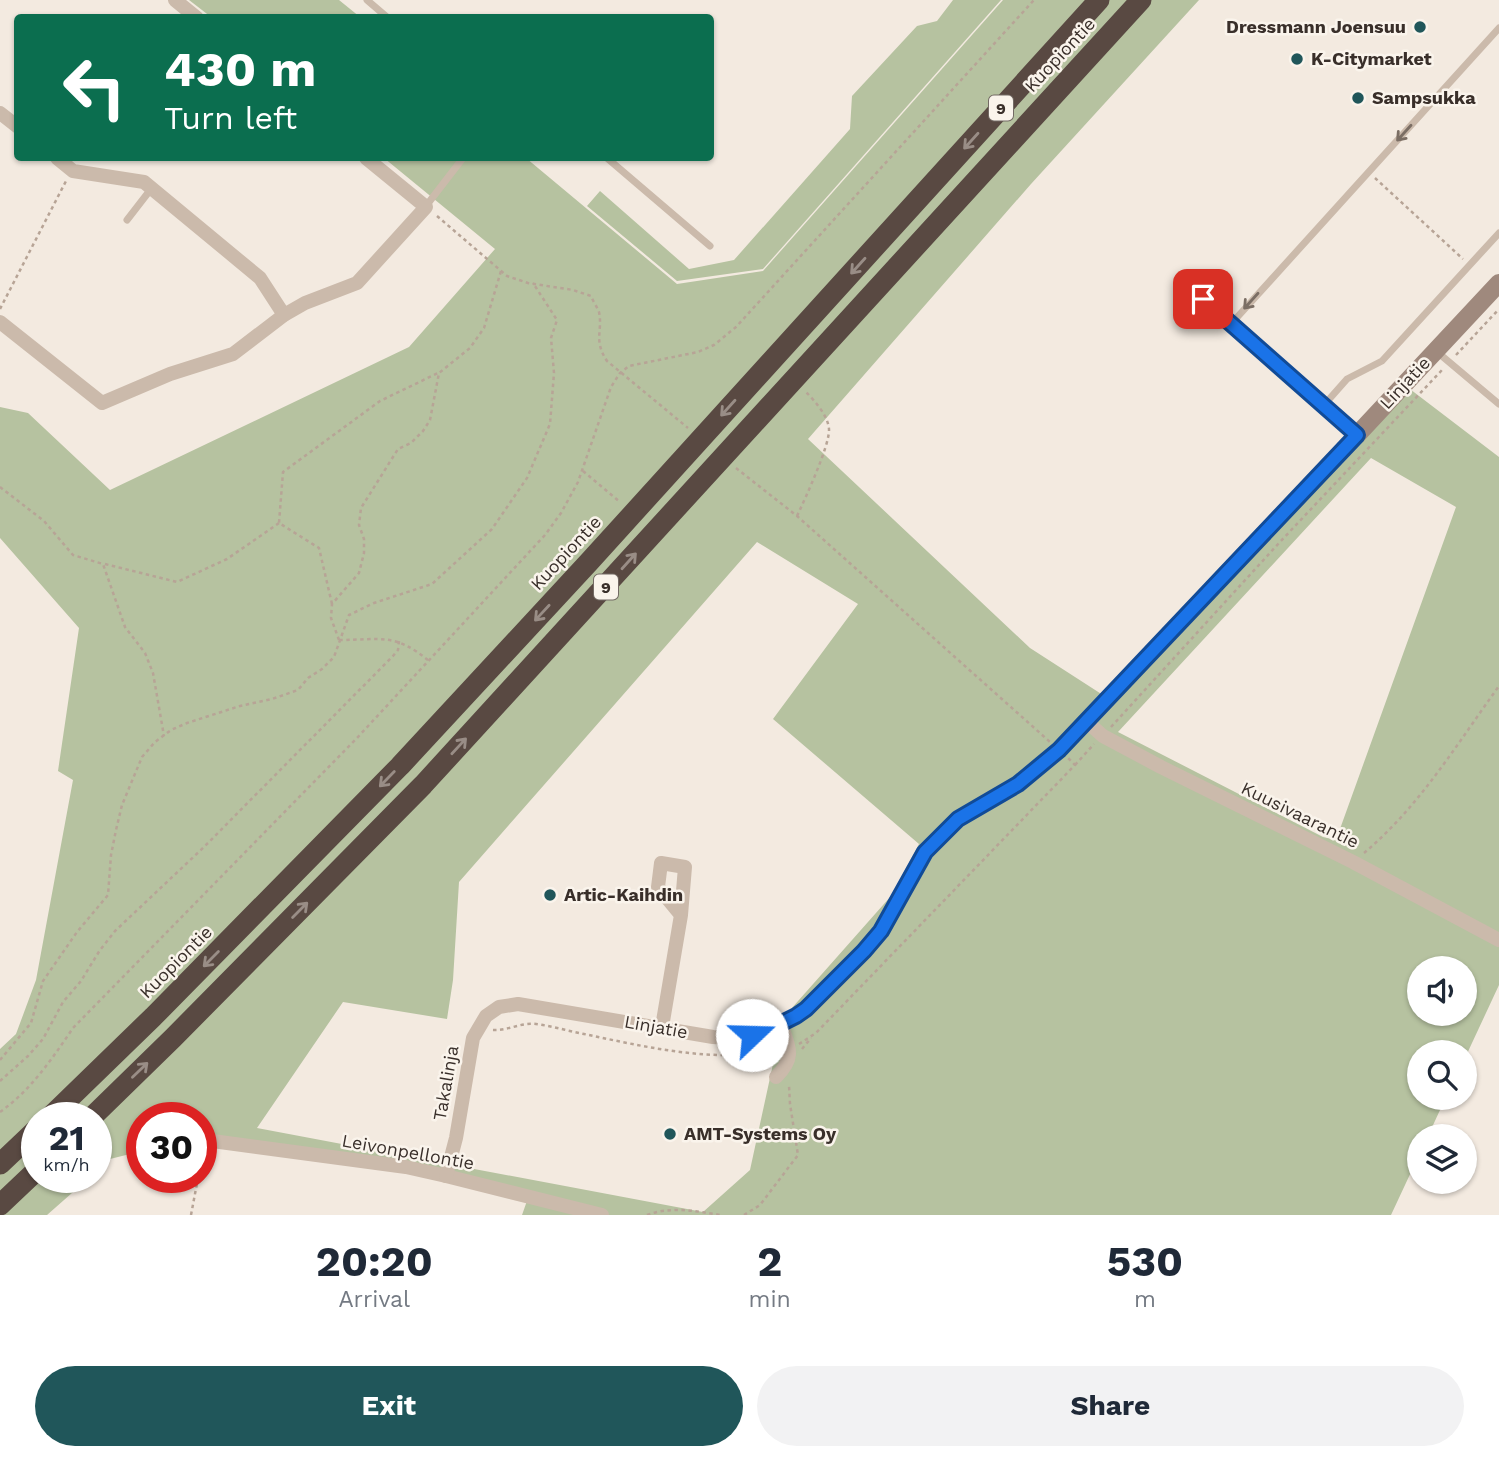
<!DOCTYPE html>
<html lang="en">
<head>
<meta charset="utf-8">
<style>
  :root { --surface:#fff; --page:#f2f2f3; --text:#1f2937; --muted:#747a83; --accent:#20565a }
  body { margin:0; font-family:"Work Sans",sans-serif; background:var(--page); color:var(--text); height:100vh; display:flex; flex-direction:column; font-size:26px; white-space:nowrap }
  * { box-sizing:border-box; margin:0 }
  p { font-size:23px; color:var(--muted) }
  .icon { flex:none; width:38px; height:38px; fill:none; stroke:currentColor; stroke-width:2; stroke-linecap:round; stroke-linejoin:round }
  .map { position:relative; height:1215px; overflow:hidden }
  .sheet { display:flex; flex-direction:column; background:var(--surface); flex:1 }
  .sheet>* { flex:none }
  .guide { position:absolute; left:14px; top:14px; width:700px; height:147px; border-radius:7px; box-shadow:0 2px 5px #0004; background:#0b6e4f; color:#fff; overflow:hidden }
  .fabs { position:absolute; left:1407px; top:956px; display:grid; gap:14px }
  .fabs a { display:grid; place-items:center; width:70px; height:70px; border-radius:50%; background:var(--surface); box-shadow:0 2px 5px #0004; font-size:35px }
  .speed { position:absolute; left:21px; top:1102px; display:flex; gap:14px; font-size:35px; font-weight:700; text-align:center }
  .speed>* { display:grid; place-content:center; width:91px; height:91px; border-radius:50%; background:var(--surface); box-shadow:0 2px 5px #0004; line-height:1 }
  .speed small { font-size:18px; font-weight:400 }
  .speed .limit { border:10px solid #d22; background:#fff; color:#111 }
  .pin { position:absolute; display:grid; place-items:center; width:60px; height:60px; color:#fff; margin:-30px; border-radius:14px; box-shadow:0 4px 10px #0006 }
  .me { position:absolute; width:77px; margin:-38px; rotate:69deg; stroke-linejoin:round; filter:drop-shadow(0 0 5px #0008) }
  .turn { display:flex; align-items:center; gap:24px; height:147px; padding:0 35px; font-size:32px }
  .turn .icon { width:91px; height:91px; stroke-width:2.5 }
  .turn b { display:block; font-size:49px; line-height:60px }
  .eta { display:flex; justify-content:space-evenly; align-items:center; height:119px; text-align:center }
  .eta b { font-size:42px; font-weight:700; line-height:49px }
  .cta { display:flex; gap:14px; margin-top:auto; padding:14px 35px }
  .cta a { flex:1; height:80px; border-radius:42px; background:var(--accent); color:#fff; font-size:28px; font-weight:700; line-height:80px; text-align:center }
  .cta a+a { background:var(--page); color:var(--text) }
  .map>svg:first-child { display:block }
  .green { fill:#b6c2a0; fill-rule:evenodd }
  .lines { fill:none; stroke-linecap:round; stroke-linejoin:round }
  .path { stroke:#b7a496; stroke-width:2.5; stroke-dasharray:3.5 3.5; stroke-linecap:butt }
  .lane { stroke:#cbbaab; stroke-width:7 }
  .street { stroke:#cbbaab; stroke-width:14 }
  .secondary { stroke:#9f897d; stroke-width:18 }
  .highway { stroke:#594942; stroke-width:21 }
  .oneway { stroke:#7b6e64 }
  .oneway2 { stroke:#998d86 }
  .route-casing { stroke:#114b97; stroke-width:18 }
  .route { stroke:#1a73e8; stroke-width:12 }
  .poi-dot { fill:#20565a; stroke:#faf4ec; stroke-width:2.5 }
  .labels { text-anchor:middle; stroke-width:5; stroke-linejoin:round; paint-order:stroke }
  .shield { fill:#faf4ec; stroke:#736a64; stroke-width:2 }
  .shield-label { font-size:16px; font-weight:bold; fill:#392f2a }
  .poi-label { font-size:18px; font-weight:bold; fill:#392f2a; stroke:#faf4ec; text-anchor:start }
  .street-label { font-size:18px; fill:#392f2a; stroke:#faf4ec }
</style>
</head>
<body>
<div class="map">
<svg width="1499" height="1215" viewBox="0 0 1499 1215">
  <rect width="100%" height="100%" fill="#f3eae0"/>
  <g class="green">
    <path d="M189,0H339L360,17H211Z"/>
    <path d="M953,0H1001L763,269L677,281L587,206L600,191L689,269L734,260L850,129L852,96L917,26L937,21Z"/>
    <path d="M1003,0H1199L1031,184L808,439L1030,648L1106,697L1402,383L1499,457V985L1465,1058V1052H1419V1097H1446L1428,1136H1419V1155L1391,1215H522L528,1198L446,1176L201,1140V1118H142V1151L110,1159L96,1172V1118H37V1178H89L47,1215H0V1049L16,1034L36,980L73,780L58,771L79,628L0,538V407L28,413L110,490L409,347L495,249L384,158H526L677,284L763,271ZM1371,458L1456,507L1336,840L1323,837L1118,732ZM757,542L858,604L773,719L919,844L891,896L783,1018L750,1170L703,1212L257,1128L343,1002L447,1019L453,980L459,882ZM1419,968H1465V1013H1419Z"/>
  </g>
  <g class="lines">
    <g class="path">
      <path d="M1375,178L1463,259"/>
      <path d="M437,216L507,276L528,283L573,290L591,296C593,301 597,307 599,312C603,331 593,340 607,361L688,428"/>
      <path d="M0,309L66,181"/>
      <path d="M1456,355L1499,309"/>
      <path d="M736,468L797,516L1050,742"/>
      <path d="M583,471L620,502"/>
      <path d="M0,487L44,521L73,555L103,564L125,627L145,653L153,673L164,736"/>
      <path d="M797,516C805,499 830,445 829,429C828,416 815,401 806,392"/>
      <path d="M105,564L177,582L227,559L279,523"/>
      <path d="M332,604L319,548L279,523L283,472L380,401L438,373"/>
      <path d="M339,640L331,618L332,604L359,573L364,553V539L359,525L361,508L398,449L411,443L423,431L430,420L439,373L470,348L484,328L501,271"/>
      <path d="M339,640C381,640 394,632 429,661"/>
      <path d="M1111,727L1279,543L1442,370"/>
      <path d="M1075,765L1094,744"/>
      <path d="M1364,853C1419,807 1457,744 1499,686"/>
      <path d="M493,1030C508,1031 521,1022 536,1024C552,1026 568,1031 584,1034C646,1047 713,1063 777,1051"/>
      <path d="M799,1044L816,1033L1075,765L1068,758"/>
      <path d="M802,1049L811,1038"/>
      <path d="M0,1060L31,1023L43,981L77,932L108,895L111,855L116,830L122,805L142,757L155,742L171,730L187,723L240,706L272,699L298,690L308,678L322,669L334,657L349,615L374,603L432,584L492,529L527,478L550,424L554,373L551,338L557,320L533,283"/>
      <path d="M0,1081L28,1056L43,1039L63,1002L81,981L100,950L115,931L204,847L393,656L398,650L399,641"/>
      <path d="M0,1112C31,1090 52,1059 73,1028L357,738L545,535L561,513L578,482L611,387L620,373L629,366L698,352L714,345L736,327L1034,0"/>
      <path d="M191,1215L198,1178"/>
      <path d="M647,1215C671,1206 696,1211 720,1215"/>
      <path d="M744,1215L760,1205L798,1155L790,1104L789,1085"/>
    </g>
    <g class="lane">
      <path d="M367,0L388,18"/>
      <path d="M607,158L710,246"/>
      <path d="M426,206L463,158"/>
      <path d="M127,220L151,189"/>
      <path d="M1203,299L1357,435"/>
      <path d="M1231,324L1499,28"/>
      <path d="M1436,351L1499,404"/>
      <path d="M1324,405L1347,379L1382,361L1499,233"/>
    </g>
    <g class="street">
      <path d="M175,0L197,18"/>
      <path d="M0,113L18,127"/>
      <path d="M57,158L73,171L144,182L260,278L284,315"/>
      <path d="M0,322L102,403L170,374L233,354L284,315L305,303L357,283L426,207L366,158"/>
      <path d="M1086,721L1103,736L1161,767L1353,862L1499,940"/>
      <path d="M662,1027L681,915L685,867L661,863L658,887L681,915"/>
      <path d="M776,1077C796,1057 789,1048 781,1024"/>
      <path d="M205,1140L406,1167L446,1176L602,1215"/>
      <path d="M446,1176L456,1138L473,1038L486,1016L499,1007L518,1004L713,1037C748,1039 778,1029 806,1009L874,940L925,852L958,819L1018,784L1059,750L1357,435"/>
    </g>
    <path class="secondary" d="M1357,435L1499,283"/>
    <g class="highway">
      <path d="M49,1118L153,1017L400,766L589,562L1099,0"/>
      <path d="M91,1118L173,1038L423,785L1141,0"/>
      <path d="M0,1164L37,1129"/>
      <path d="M0,1205L37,1170"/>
    </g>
  </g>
  <defs><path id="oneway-shaft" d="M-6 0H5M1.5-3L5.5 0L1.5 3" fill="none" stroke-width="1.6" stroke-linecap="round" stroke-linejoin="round" transform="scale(1.75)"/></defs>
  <g class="oneway">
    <use href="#oneway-shaft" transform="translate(1404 133) rotate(132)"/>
    <use href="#oneway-shaft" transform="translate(1251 301) rotate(132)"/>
  </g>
  <g class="oneway2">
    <use href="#oneway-shaft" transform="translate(971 141) rotate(132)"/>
    <use href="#oneway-shaft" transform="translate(858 266) rotate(132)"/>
    <use href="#oneway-shaft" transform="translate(728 408) rotate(132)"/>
    <use href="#oneway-shaft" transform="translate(629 561) rotate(-48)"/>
    <use href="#oneway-shaft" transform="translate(542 613) rotate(133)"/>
    <use href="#oneway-shaft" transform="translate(459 746) rotate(-47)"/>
    <use href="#oneway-shaft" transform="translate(387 779) rotate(134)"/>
    <use href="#oneway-shaft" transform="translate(300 910) rotate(-45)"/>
    <use href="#oneway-shaft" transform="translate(211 959) rotate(135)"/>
    <use href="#oneway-shaft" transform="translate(140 1070) rotate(-44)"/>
  </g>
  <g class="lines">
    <defs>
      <path id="route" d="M752,1035L768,1030L796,1016L806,1009L864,951L881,931L925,852L958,819L1018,784L1059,750L1357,435L1203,299"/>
    </defs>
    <use href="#route" class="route-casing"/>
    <use href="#route" class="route"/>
  </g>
  <g class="poi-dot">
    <circle cx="1420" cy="27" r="7"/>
    <circle cx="1297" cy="59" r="7"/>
    <circle cx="1358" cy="98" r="7"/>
    <circle cx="550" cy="895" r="7"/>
    <circle cx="670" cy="1134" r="7"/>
  </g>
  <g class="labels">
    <g class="shield">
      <rect x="989" y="95.5" width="24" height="25" rx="5"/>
      <rect x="594" y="574.5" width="24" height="25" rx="5"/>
    </g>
    <g class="shield-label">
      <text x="1001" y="114">9</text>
      <text x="606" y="593">9</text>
    </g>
    <g class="poi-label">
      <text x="1406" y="33" text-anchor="end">Dressmann Joensuu</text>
      <text x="1311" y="65">K-Citymarket</text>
      <text x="1372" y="104">Sampsukka</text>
      <text x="564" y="901">Artic-Kaihdin</text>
      <text x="684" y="1140">AMT-Systems Oy</text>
    </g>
    <g class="street-label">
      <text transform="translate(1060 55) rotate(-47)" y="6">Kuopiontie</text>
      <text transform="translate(1405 383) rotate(-47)" y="6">Linjatie</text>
      <text transform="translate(566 553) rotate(-47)" y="6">Kuopiontie</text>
      <text transform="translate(1300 815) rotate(26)" y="6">Kuusivaarantie</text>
      <text transform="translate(176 962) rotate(-45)" y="6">Kuopiontie</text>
      <text transform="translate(656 1027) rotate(10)" y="6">Linjatie</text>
      <text transform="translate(446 1083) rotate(-80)" y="6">Takalinja</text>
      <text transform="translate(408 1152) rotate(10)" y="6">Leivonpellontie</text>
    </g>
  </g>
</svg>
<div class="fabs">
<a><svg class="icon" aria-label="sound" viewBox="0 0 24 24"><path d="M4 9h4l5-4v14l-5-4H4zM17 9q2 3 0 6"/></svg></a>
<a><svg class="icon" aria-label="search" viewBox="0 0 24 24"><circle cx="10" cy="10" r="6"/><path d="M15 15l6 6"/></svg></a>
<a><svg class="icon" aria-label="layers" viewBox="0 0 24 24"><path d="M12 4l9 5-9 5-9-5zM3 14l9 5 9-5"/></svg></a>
</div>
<div class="speed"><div>21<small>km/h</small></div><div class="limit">30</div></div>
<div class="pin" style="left:1203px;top:299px;background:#d93025"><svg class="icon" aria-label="arrive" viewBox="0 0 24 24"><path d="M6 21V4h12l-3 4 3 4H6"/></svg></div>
<svg class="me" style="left:752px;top:1035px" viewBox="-20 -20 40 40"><circle r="19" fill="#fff"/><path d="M0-13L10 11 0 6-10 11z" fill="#1a73e8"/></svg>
<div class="guide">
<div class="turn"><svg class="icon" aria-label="left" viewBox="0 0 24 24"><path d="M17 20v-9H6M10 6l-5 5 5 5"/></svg><div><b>430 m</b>Turn left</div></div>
</div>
</div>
<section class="sheet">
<div class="eta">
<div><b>20:20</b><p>Arrival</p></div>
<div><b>2</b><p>min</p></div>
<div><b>530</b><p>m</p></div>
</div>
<div class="cta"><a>Exit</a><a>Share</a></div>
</section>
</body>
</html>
